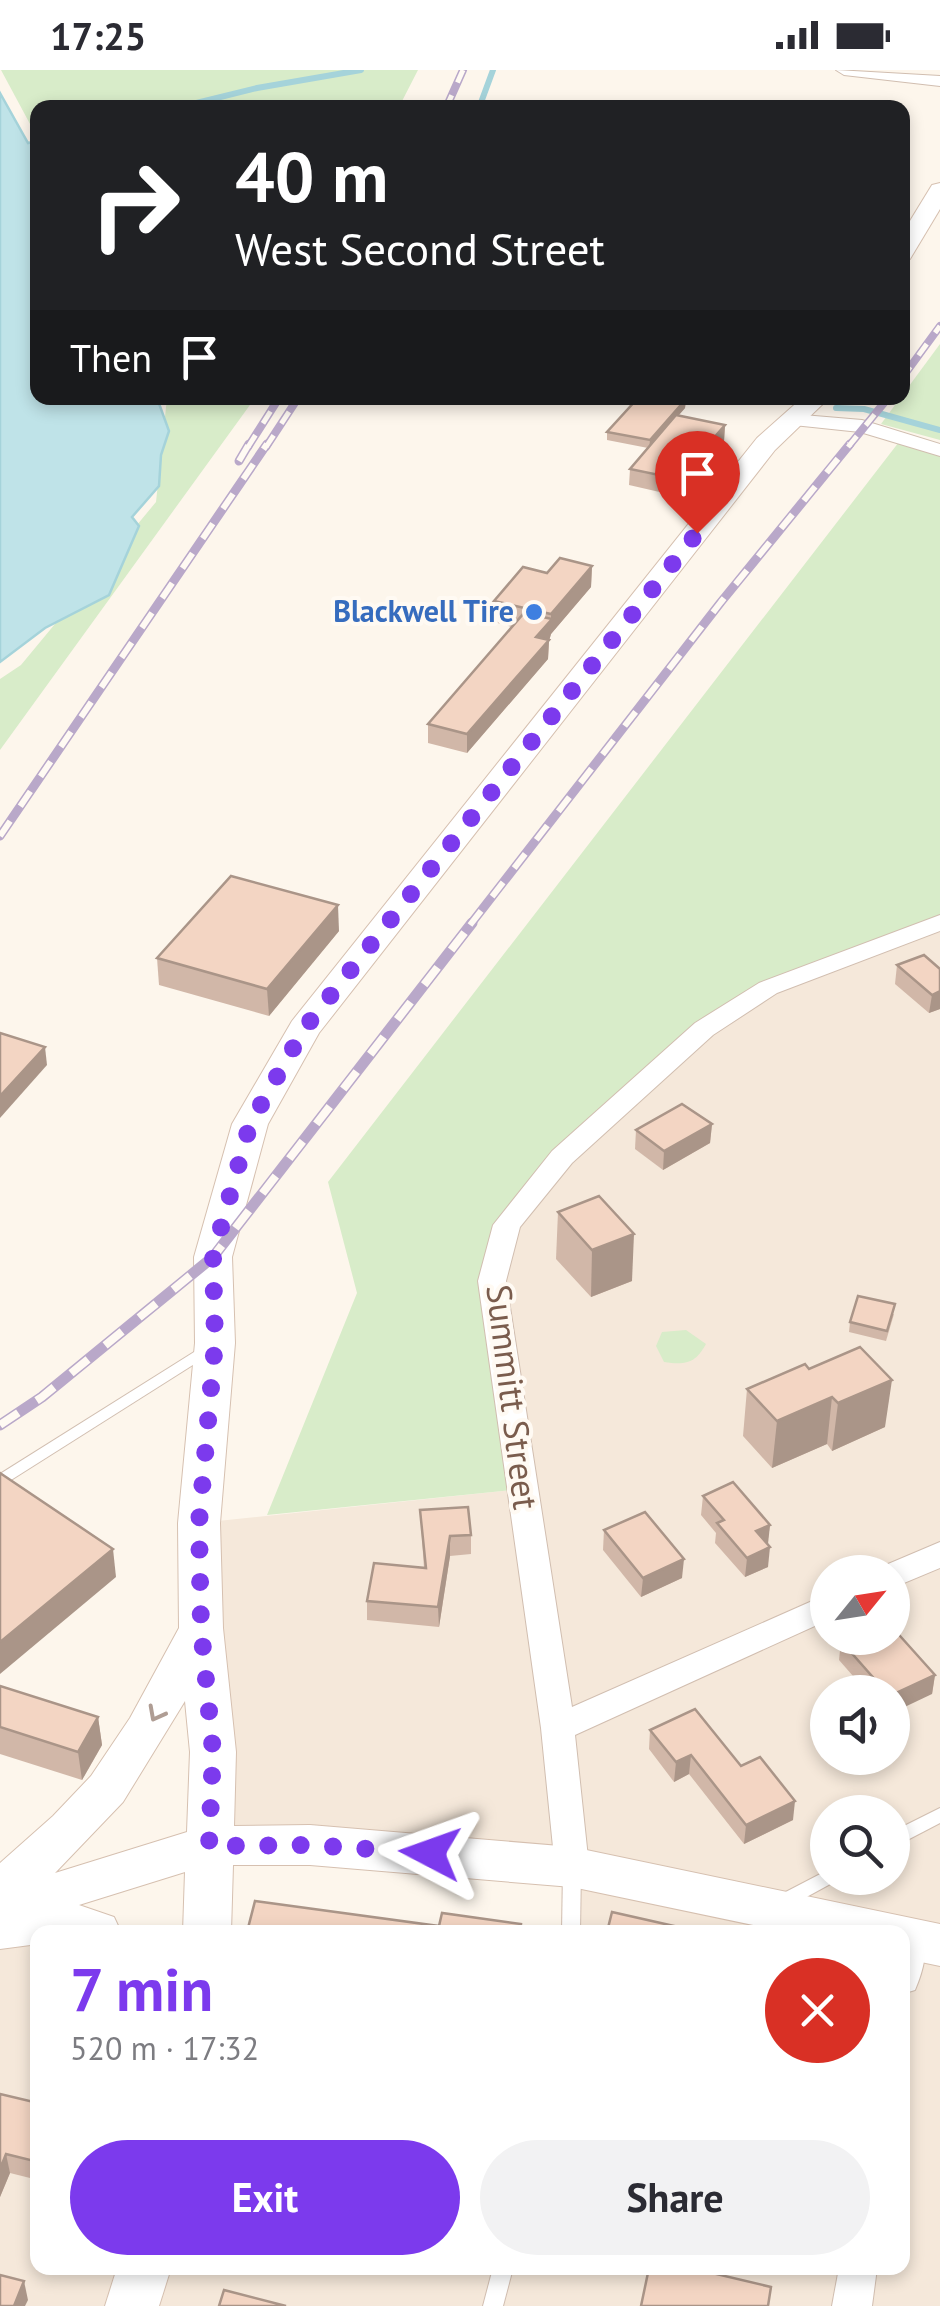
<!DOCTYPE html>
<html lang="en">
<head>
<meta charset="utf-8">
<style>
  :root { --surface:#fff; --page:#f2f2f3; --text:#2b2b33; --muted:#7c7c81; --accent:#7c3aed }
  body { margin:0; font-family:"PT Sans",sans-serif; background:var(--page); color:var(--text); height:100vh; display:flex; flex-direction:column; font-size:38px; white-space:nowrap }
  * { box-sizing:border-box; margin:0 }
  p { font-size:32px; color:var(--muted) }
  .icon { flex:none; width:55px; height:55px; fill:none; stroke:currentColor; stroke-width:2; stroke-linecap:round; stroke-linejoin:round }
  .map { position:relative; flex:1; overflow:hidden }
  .sheet { position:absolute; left:30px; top:1855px; width:880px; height:350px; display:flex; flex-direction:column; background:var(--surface); border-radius:20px; box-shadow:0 5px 15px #0003 }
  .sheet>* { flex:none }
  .top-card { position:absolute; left:30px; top:30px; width:880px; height:305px; border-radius:20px; box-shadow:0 5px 15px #0003; background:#202124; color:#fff; overflow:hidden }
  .needle { width:65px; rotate:60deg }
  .controls { position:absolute; left:810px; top:1485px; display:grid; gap:20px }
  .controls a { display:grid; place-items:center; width:100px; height:100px; border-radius:50%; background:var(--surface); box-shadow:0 5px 15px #0003; font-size:50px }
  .pin { position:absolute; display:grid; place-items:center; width:85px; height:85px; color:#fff; margin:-102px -42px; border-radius:50% 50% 50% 0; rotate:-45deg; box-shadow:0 0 10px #0007 }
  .pin .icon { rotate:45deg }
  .me { position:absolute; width:110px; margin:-55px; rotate:274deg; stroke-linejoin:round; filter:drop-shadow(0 0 8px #0008) }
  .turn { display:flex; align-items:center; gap:35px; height:210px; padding:0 40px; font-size:45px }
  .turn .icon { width:130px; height:130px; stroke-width:2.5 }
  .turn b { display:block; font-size:70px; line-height:85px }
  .then { display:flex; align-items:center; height:95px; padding:0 40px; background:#0003; gap:20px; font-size:38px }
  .round { display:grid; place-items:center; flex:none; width:105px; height:105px; border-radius:52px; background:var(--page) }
  .summary { display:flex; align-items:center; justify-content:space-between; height:170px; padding:0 40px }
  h1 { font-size:60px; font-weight:600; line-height:75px; color:var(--accent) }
  .primary-button { display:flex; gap:20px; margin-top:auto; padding:20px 40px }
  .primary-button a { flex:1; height:115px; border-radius:60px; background:var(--accent); color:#fff; font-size:40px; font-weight:600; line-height:115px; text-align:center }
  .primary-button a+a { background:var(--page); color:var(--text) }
  .status { display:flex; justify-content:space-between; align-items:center; height:70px; padding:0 50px; background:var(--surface); direction:ltr }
  .status svg { height:28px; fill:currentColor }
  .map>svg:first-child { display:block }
  .residential { fill:#f5e8da; fill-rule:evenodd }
  .green { fill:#d8ecc9 }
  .water { fill:#bfe3e8; stroke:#a5d3da; stroke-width:2.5 }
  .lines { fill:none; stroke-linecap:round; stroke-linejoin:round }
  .stream { stroke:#a5d3da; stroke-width:6 }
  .service-casing { stroke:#d1beb0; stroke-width:2 }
  .minor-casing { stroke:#d1beb0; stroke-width:2 }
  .secondary-casing { stroke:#d6c0b0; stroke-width:2 }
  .service { fill:#fff; fill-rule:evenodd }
  .minor { fill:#fff; fill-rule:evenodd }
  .secondary { fill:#fff; fill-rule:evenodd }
  .rail-far2-casing { stroke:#b9a8c9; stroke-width:8 }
  .rail-far1-casing { stroke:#b9a8c9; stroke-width:9 }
  .rail-casing { stroke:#b9a8c9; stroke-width:11 }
  .rail-far2 { stroke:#fffaf3; stroke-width:5; stroke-dasharray:14; stroke-linecap:butt }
  .rail-far1 { stroke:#fffaf3; stroke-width:6; stroke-dasharray:18; stroke-linecap:butt }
  .rail { stroke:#fffaf3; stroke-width:8; stroke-dasharray:22; stroke-linecap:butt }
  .wall { fill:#d1b7a8 }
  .shaded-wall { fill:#aa9588 }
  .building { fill:#f3d5c3; stroke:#aa9588; stroke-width:2.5 }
  .oneway { stroke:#af9d94 }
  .route { stroke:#7c3aed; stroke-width:18; stroke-dasharray:0 32.4 }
  .shop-dot { fill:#3f7fe0; stroke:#fffaf3; stroke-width:4 }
  .labels { text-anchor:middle; stroke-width:8; stroke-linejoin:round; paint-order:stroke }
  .far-shop-label { font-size:30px; font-weight:bold; fill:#366cbe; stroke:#fffaf3; text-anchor:end }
  .street-label { font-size:35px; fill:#7a5c4d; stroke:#fffaf3 }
</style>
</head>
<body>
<div class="status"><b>17:25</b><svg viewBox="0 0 49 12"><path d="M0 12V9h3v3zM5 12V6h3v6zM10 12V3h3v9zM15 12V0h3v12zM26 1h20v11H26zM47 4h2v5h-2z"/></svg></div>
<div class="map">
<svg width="940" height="2236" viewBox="0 0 940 2236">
  <rect width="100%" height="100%" fill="#fdf6ec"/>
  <path class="residential" d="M940,852V2236H0V1858L86,1857L97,1862H38V2198H902V1862H571L572,1798L209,1776L199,1453L523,1419L492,1211L507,1155L562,1087L768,918ZM828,1502H892V1568H828ZM828,1622H892V1688H828ZM828,1742H892V1808H828Z"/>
  <g class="green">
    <path d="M1,0H418L399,37L38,38L37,67Z"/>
    <path d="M940,274V370L881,354Z"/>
    <path d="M167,328H255L0,680V609L21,595L156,432Z"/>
    <path d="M902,368L940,380V852L768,918L704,959L507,1155L492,1211L523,1419L267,1445L357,1223L328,1112Z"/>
    <path d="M686,1260L706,1274C695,1294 685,1295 664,1292L656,1276L662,1262Z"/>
  </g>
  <path class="water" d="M0,23L28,73L37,71L38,328H157L169,361L161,385L159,416L132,447L139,456L109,525L45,558L0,592Z"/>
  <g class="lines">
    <g class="stream">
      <path d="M176,38L257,18L361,0"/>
      <path d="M479,38L493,0"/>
      <path d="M836,338L864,339L940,360"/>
    </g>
    <defs>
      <g id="service">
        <path d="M210,1272L215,1273L217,1277L215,1281L0,1417V1404Z"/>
        <path d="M940,1738V1753L892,1778V1762Z"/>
        <path d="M572,1791L578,1793L581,1798L580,1862H562L563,1798L566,1793Z"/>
        <path d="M828,1800V1808H837L834,1812L790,1836L784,1838L778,1836L775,1831L778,1826Z"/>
        <path d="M493,2198H513L503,2236H483Z"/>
      </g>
      <g id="minor">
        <path d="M836,0L940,6V16L844,5Z"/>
        <path d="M791,344L862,350L940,374V386L860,362L784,354V346Z"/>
        <path d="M940,845V861L777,923L713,965L572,1093L520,1157L506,1211L572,1637L828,1524V1550L575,1665L589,1797L584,1807L572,1812L560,1807L555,1797L541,1658L478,1211L493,1155L552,1081L695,953L759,913Z"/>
        <path d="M940,1472V1498L892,1518V1502H878L881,1497Z"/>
        <path d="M909,1853L922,1857C930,1875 923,1902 915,1920L902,1924V1862H894L896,1857Z"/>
        <path d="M839,2198H877L872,2236H832Z"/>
      </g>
      <g id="secondary">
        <path d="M940,113V139L910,189L902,191V164L932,115Z"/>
        <path d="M802,328H829L775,380L319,963L268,1054L232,1187L235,1273L220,1453L223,1558L236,1682L234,1756L310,1755L572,1777L940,1854V1896L902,1888V1862H786L572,1817L310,1795H233L231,1862H183L185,1802L79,1835L114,1847L121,1862H38V1874L0,1879V1793L53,1746L91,1706L130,1648L179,1558L178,1453L195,1273L194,1187L232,1054L292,951L757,368ZM185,1631L190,1682L187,1762L55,1803L123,1732Z"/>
        <path d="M117,2198H171L159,2236H105Z"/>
      </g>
    </defs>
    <use href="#service" class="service-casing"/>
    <use href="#minor" class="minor-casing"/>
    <use href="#secondary" class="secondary-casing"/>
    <use href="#service" class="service"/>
    <use href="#minor" class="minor"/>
    <use href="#secondary" class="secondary"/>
    <defs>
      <g id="rail-far2">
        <path d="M446,38L463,0"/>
        <path d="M902,308L940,256"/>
        <path d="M248,377L279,328"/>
        <path d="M266,377L298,328"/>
        <path d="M848,377L888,328"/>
      </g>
      <g id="rail-far1">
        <path d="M239,391L249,374"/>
        <path d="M0,766L267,374"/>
        <path d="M470,855L721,532L850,374"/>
      </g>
      <path id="rail" d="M0,1355L42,1327L213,1187L472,853"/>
    </defs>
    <use href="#rail-far2" class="rail-far2-casing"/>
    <use href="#rail-far1" class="rail-far1-casing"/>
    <use href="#rail" class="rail-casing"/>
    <use href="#rail-far2" class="rail-far2"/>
    <use href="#rail-far1" class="rail-far1"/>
    <use href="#rail" class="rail"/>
  </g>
  <g class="wall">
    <path d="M686,329L685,338L678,346L725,355L724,371L677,426L629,415L630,399L648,378L607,370V362Z"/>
    <path d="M592,496L591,517L551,564L549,571L548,589L467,683L428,673V654L512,557L494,552V531L547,503Z"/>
    <path d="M339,861L269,946L159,915L157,888Z"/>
    <path d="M897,895L940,899V939L929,943L895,914Z"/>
    <path d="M712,1054L710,1073L663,1100L635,1079L636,1060Z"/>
    <path d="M558,1142L632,1211L591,1227L556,1189Z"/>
    <path d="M894,1244L886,1271L849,1262L850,1252Z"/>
    <path d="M809,1299L885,1357L832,1381L827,1374L772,1398L743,1366L747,1319Z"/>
    <path d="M703,1426L770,1455L767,1475L768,1497L745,1507L715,1473L716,1463L701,1445Z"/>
    <path d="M420,1440L471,1465V1484L450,1486L439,1557L367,1550V1531L424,1498Z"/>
    <path d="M604,1460L682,1508L641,1527L603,1480Z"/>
    <path d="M841,1571L935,1605L932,1624L867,1622L839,1590Z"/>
    <path d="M0,1616L98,1647L102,1675L82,1710L0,1684Z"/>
    <path d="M650,1660L741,1696L793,1750L744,1774L689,1704L674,1712L649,1679Z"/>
    <path d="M0,2024L38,2033V2110L10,2103L0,2127Z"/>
  </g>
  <g class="shaded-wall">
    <path d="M686,329L685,338L649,379L650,370Z"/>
    <path d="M725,355L724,371L677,426L678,409Z"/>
    <path d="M592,496L591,517L551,564L549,571L548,589L467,683V664L536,567L551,551V544Z"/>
    <path d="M338,835L339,861L269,946L267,919Z"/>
    <path d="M940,921V939L929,943L932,925Z"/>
    <path d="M45,977L47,995L0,1048V1026Z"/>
    <path d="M712,1054L710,1073L663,1100L664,1081Z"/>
    <path d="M634,1164L632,1211L591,1227L592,1180Z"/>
    <path d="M892,1310L885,1357L832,1381L838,1333Z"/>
    <path d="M832,1327L827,1374L772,1398L777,1351Z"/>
    <path d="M770,1455L768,1474L754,1481L756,1461Z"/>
    <path d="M450,1466V1486L439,1557L438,1537Z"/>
    <path d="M770,1477L768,1497L745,1507L747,1488Z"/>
    <path d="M113,1479L116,1507L0,1604V1572Z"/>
    <path d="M684,1489L682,1508L641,1527L643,1508Z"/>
    <path d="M935,1605L932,1624L892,1643V1625Z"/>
    <path d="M98,1647L102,1675L82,1710L78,1682Z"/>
    <path d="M691,1685L689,1704L674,1712L676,1692Z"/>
    <path d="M795,1731L793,1750L744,1774L746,1755Z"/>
    <path d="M6,2084L10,2103L0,2127V2099Z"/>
    <path d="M24,2211L28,2230L25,2236H14Z"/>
  </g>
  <g class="building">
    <path d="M638,328H677L686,329L650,370L607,362Z"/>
    <path d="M676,345L725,355L678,409L630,399Z"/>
    <path d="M560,488L592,496L551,544L494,531L523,497L547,503Z"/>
    <path d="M524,543L552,549L536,567L549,570L467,664L428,654Z"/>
    <path d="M231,806L338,835L267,919L157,888Z"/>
    <path d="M924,885L940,899V921L932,925L897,895Z"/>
    <path d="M0,963L45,977L0,1026Z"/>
    <path d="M682,1034L712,1054L664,1081L636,1060Z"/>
    <path d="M599,1126L634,1164L592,1180L558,1142Z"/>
    <path d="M858,1226L895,1234L887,1261L850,1252Z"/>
    <path d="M860,1277L892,1310L838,1333L832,1327L777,1351L747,1319L805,1294L809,1299Z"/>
    <path d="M0,1403L113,1479L0,1572Z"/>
    <path d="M733,1412L770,1455L756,1461L770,1477L747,1488L717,1453L724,1450L703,1426Z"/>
    <path d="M468,1437L471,1465L450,1466L438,1537L367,1531L374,1493L426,1498L420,1440Z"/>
    <path d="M645,1442L684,1489L643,1508L604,1460Z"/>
    <path d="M892,1557L935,1605L892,1625V1622H886L841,1571L849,1568H892Z"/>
    <path d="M0,1616L98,1647L78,1682L0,1657Z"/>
    <path d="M695,1639L741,1696L760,1687L795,1731L746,1755L691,1685L676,1692L650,1660Z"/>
    <path d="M255,1831L439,1856L442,1843L521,1854L520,1862H247Z"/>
    <path d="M612,1842L674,1856L673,1862H607Z"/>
    <path d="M0,2024L38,2033V2092L6,2084L0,2099Z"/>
    <path d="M649,2198H691L771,2217L768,2236H641Z"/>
    <path d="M0,2205L24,2211L14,2236H0Z"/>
    <path d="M224,2220L286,2236H219Z"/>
  </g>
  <defs><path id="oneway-chevron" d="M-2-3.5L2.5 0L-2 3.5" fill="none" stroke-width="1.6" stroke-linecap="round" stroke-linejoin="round" transform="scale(2.5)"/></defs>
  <use class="oneway" href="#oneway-chevron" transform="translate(156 1644) rotate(118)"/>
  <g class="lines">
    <path class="route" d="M430,1783L310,1775L209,1776L213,1682L201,1558L199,1453L215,1273L213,1186L250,1054L304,959L697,463"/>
  </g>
  <circle class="shop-dot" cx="534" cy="542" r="10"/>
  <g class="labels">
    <g class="far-shop-label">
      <text x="514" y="552">Blackwell Tire</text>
    </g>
    <g class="street-label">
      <text transform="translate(512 1327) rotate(83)" y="12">Summitt Street</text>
    </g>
  </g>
</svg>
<div class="controls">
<a><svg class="needle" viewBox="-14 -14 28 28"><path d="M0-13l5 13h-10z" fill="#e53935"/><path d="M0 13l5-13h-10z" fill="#7c7c81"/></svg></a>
<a><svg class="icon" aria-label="sound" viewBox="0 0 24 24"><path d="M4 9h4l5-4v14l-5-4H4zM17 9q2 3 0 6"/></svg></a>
<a><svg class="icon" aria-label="search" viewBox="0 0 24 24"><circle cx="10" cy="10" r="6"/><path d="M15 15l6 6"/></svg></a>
</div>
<div class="pin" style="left:697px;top:463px;background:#d93025"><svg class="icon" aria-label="arrive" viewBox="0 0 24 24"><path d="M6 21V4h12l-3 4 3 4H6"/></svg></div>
<svg class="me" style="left:430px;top:1783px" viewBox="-20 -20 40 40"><path d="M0-17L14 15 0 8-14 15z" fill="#7c3aed" stroke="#fff" stroke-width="4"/></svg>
<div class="top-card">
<div class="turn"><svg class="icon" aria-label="right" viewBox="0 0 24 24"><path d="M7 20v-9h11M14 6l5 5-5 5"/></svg><div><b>40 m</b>West Second Street</div></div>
<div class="then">Then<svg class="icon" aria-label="arrive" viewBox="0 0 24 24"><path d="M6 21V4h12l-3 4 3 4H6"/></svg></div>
</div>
<section class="sheet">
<div class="summary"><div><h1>7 min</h1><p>520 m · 17:32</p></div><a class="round" style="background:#d93025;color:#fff"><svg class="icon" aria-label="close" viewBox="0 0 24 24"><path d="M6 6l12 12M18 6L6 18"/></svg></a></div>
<div class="primary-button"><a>Exit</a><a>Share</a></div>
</section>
</div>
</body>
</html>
